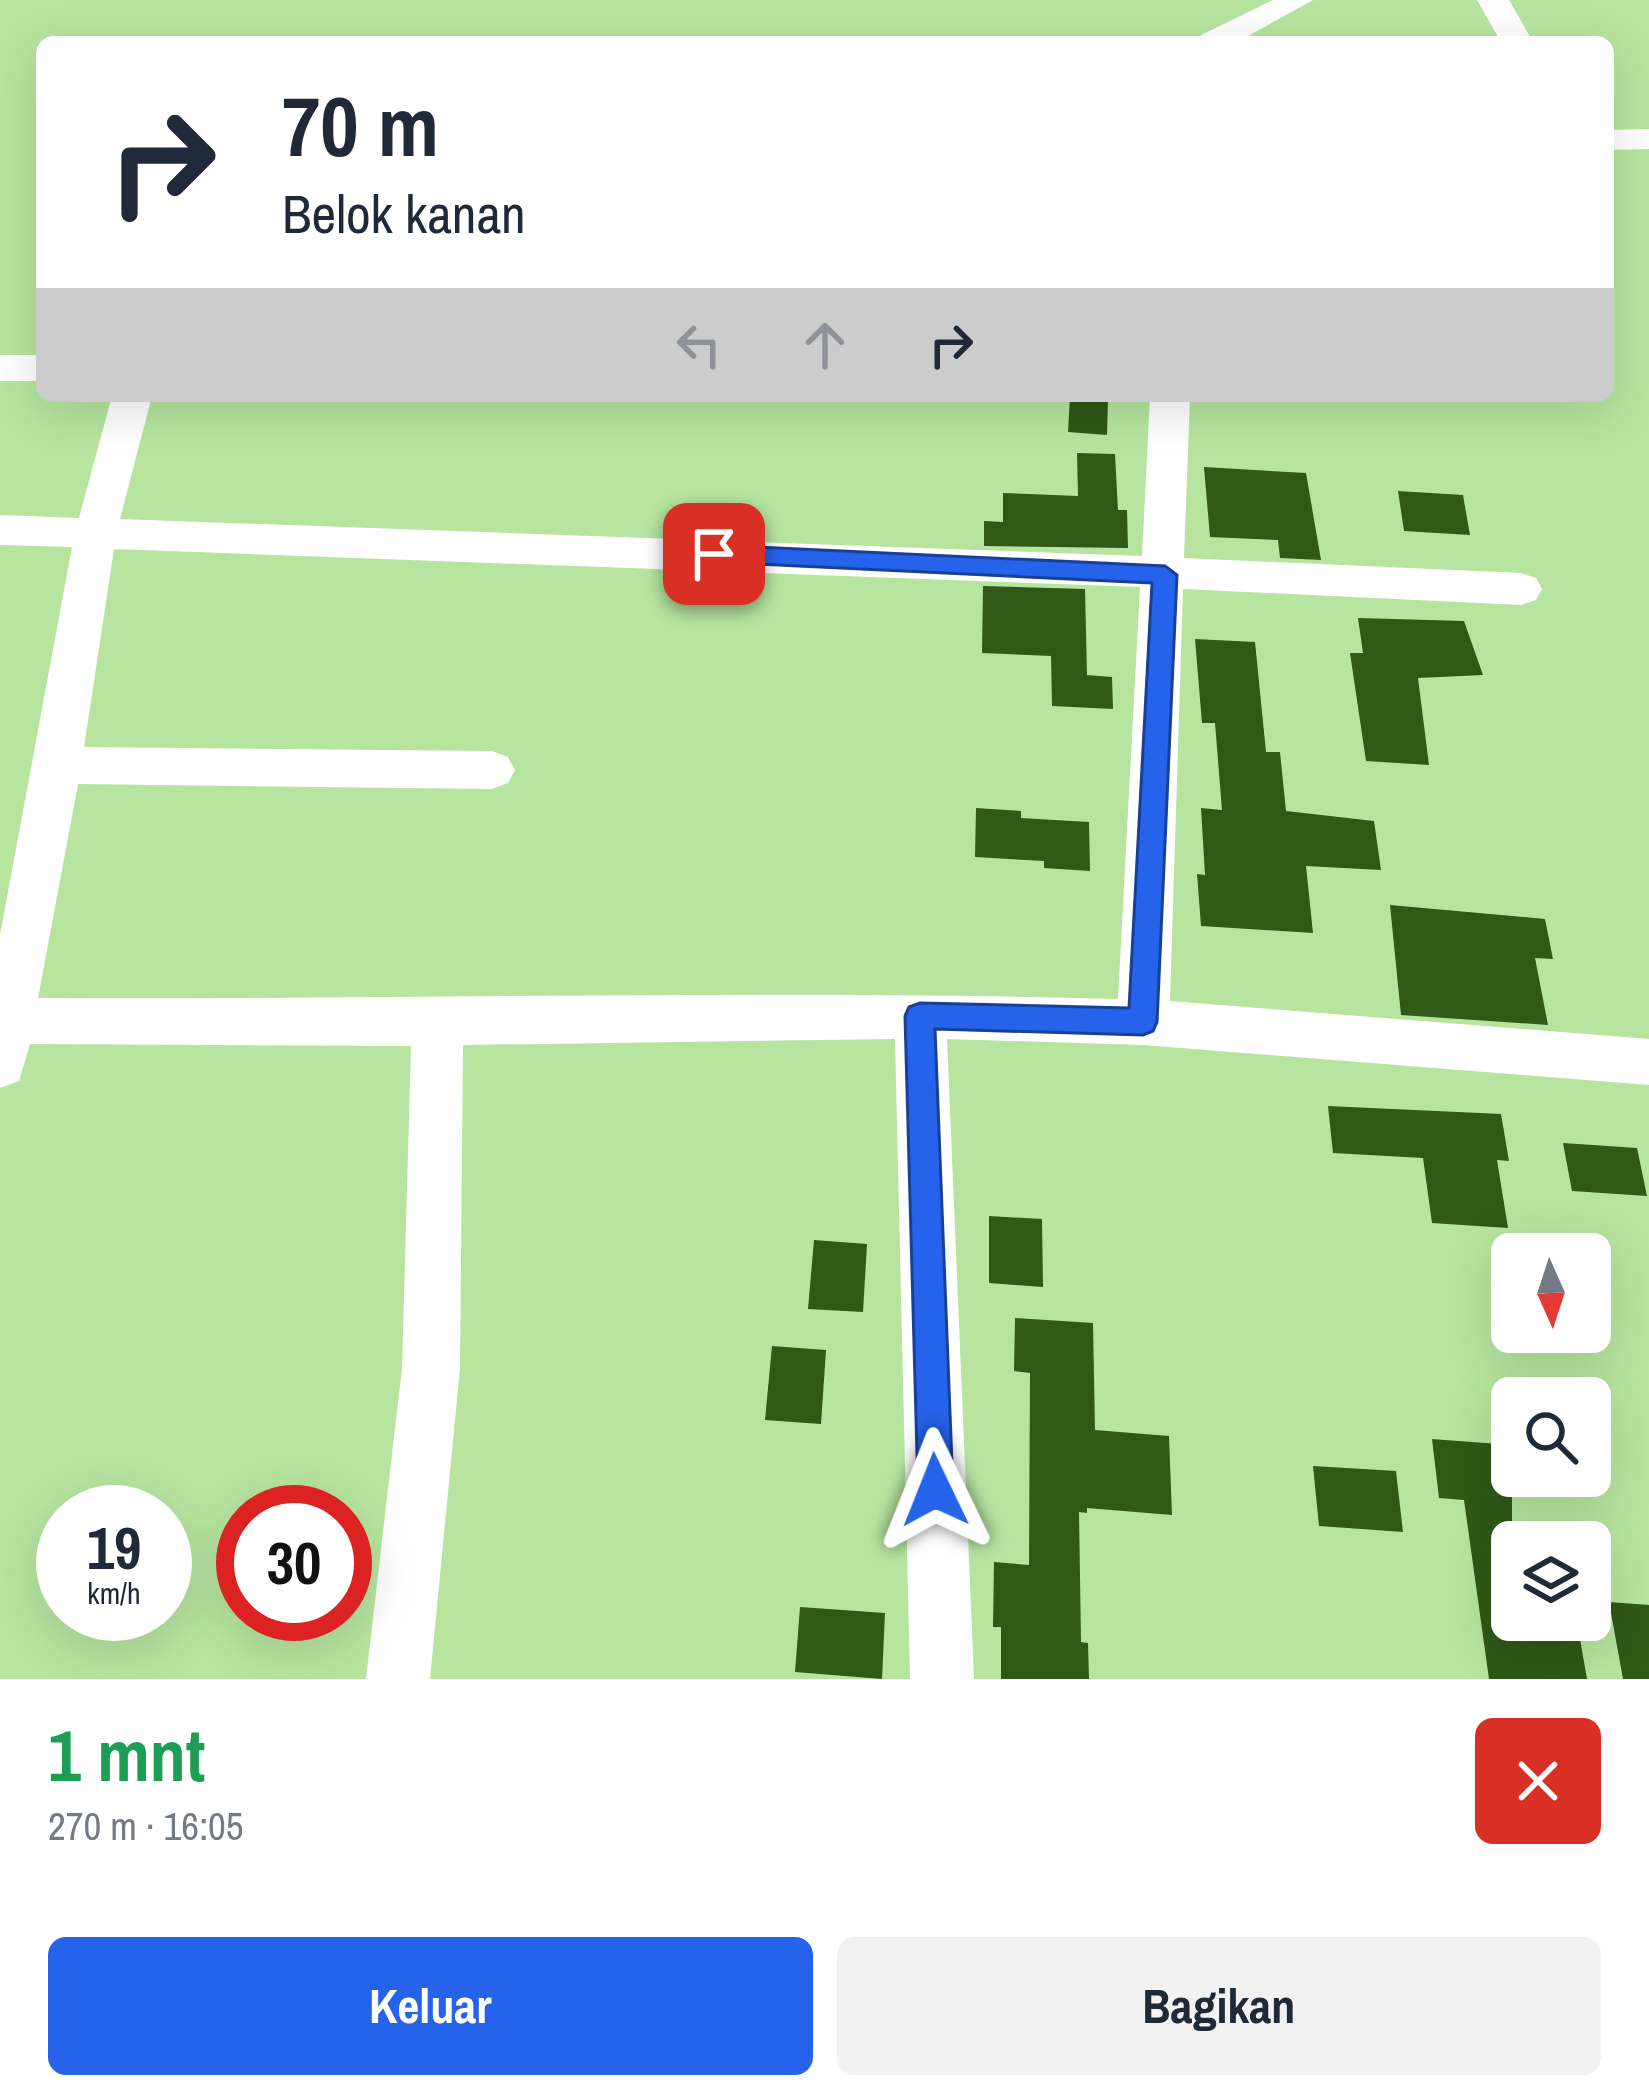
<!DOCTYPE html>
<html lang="id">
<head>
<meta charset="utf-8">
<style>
  :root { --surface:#fff; --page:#f2f2f3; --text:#1f2937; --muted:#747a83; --accent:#2563eb }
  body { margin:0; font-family:"Archivo Narrow",sans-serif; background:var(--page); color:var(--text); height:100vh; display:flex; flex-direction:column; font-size:45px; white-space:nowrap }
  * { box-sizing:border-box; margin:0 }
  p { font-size:39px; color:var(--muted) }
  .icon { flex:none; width:66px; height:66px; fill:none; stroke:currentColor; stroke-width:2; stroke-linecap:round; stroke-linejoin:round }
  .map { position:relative; height:1679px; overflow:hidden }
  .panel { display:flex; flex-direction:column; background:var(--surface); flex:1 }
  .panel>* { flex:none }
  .hud { position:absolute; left:36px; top:36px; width:1578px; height:366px; border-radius:18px; box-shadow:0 12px 48px #0002; background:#fff; color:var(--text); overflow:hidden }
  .needle { width:78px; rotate:177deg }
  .controls { position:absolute; left:1491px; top:1233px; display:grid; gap:24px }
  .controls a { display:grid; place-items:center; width:120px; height:120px; border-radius:18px; background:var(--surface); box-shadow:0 12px 48px #0002; font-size:60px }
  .speed { position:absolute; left:36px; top:1485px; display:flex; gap:24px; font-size:60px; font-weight:700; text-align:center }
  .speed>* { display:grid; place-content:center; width:156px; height:156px; border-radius:50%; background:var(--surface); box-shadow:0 12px 48px #0002; line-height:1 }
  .speed small { font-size:30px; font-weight:400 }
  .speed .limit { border:18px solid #d22; background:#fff; color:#111 }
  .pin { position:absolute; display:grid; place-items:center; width:102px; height:102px; color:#fff; margin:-51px; border-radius:24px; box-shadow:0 6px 18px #0006 }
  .me { position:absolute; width:132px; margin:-66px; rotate:358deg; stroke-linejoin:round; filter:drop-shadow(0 0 9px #0008) }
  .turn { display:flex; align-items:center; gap:42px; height:252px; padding:0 48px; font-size:54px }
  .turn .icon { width:156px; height:156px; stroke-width:2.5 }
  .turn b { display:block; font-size:84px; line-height:102px }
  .lanes { display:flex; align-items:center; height:114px; padding:0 48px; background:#0003; justify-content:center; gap:60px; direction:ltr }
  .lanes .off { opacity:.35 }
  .round { display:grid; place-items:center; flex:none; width:126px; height:126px; border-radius:18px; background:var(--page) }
  .overview { display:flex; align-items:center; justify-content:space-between; height:204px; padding:0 48px }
  h1 { font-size:72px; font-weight:700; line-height:90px; color:#1e9e55 }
  .cta { display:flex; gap:24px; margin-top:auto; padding:24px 48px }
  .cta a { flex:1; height:138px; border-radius:18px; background:var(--accent); color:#fff; font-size:48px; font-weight:700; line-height:138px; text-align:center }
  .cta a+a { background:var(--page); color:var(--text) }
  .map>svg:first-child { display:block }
  .building { fill:#305817 }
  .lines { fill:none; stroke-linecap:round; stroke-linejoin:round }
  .minor { fill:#fff; fill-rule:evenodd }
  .route { fill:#2563eb; stroke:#184099; stroke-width:3 }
</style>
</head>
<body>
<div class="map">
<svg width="1649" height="1679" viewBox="0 0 1649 1679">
  <rect width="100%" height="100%" fill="#b7e5a0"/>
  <g class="building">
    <path d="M1070,396L1108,398L1107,435L1068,432Z"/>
    <path d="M1077,453L1115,454L1118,510H1127L1128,548L984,546V521L1003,522V493L1078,496Z"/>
    <path d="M1204,467L1306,473L1321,560L1280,558L1278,540L1210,537Z"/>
    <path d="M1398,491L1463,495L1470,535L1404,531Z"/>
    <path d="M983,586L1085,589L1087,675L1112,677L1113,709L1052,706L1051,656L982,653Z"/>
    <path d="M1358,618L1464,621L1483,675L1418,678L1429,765L1366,761L1350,653H1363Z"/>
    <path d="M1195,639L1255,642L1266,752H1280L1286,811L1374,821L1381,870L1306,866L1313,933L1201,926L1197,874L1205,875L1201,808L1222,810L1215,723H1202Z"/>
    <path d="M976,808L1021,811V818L1089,822L1090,871L1044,868V861L975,857Z"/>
    <path d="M1390,905L1545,919L1553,959L1535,958L1548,1025L1401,1015Z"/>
    <path d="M1328,1106L1501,1114L1509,1161L1497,1160L1508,1228L1432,1223L1423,1158L1333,1153Z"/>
    <path d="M1563,1143L1637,1148L1647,1196L1572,1191Z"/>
    <path d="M989,1216L1042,1219L1043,1287L989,1283Z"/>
    <path d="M814,1240L867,1244L863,1312L808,1309Z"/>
    <path d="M1015,1318L1093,1323L1095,1430L1169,1436L1172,1515L1087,1508V1513L1079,1512L1081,1642L1088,1643L1089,1679H1001V1627H993L994,1562L1029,1565L1030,1373L1014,1371Z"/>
    <path d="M772,1346L826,1350L821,1424L765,1420Z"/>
    <path d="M1432,1439L1512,1445V1633L1580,1639L1587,1679H1489L1464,1500L1439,1498Z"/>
    <path d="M1313,1466L1396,1471L1403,1532L1319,1526Z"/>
    <path d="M1609,1602L1649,1605V1679H1623Z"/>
    <path d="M800,1607L885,1613L882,1679L795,1672Z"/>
  </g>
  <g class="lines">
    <g class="minor">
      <path d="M1273,0H1313L1237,42H1196L1201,35Z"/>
      <path d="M1477,0H1509L1533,42H1501Z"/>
      <path d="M1649,129V149L1608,150V130Z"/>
      <rect x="0" y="355" width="42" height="26"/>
      <path d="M112,396H152L120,519L1142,556L1150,396H1190L1184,558L1521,573L1536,578L1542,589L1536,600L1521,605L1183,589L1170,1001L1649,1039V1085L1143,1045L947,1039L974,1679H910L895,1039L463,1045L460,1368L430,1679H366L402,1368L411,1046L30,1044L19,1081L0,1088V935L72,547L0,545V515L79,518ZM114,549L1140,587L1118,999C759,989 398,1000 38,998L78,784L492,789L508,783L515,770L508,757L492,751L84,747Z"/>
    </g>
  </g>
  <path class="route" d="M714,545L1165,566L1177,575L1157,1022L1153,1031L1143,1035L935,1029L953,1490L948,1502L935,1507L923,1502L918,1490L905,1016L909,1007L920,1003L1129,1008L1152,583L714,562L702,554Z"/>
</svg>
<div class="controls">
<a><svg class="needle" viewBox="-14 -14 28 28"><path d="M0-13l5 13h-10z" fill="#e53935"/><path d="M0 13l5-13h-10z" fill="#747a83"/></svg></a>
<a><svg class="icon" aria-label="search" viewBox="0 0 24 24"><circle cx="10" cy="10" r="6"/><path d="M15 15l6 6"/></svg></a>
<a><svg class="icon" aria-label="layers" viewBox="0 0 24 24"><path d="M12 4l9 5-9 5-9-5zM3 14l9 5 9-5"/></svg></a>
</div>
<div class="speed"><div>19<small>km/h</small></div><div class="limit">30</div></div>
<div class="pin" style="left:714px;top:554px;background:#d93025"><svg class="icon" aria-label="arrive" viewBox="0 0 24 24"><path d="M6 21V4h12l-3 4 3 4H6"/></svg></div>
<svg class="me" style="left:935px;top:1490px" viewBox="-20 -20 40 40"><path d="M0-17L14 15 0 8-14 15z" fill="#2563eb" stroke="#fff" stroke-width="4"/></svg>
<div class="hud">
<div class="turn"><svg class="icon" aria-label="right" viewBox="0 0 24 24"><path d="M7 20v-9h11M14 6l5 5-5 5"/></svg><div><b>70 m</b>Belok kanan</div></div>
<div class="lanes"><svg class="icon off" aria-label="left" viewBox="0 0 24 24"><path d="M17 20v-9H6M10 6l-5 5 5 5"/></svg><svg class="icon off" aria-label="ahead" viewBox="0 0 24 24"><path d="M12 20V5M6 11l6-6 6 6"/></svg><svg class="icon" aria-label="right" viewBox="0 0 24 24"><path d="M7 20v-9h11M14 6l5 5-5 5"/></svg></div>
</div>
</div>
<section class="panel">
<div class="overview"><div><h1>1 mnt</h1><p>270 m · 16:05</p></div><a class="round" style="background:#d93025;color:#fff"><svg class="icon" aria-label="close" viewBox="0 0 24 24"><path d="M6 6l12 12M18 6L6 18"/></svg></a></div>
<div class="cta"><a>Keluar</a><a>Bagikan</a></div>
</section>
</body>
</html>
